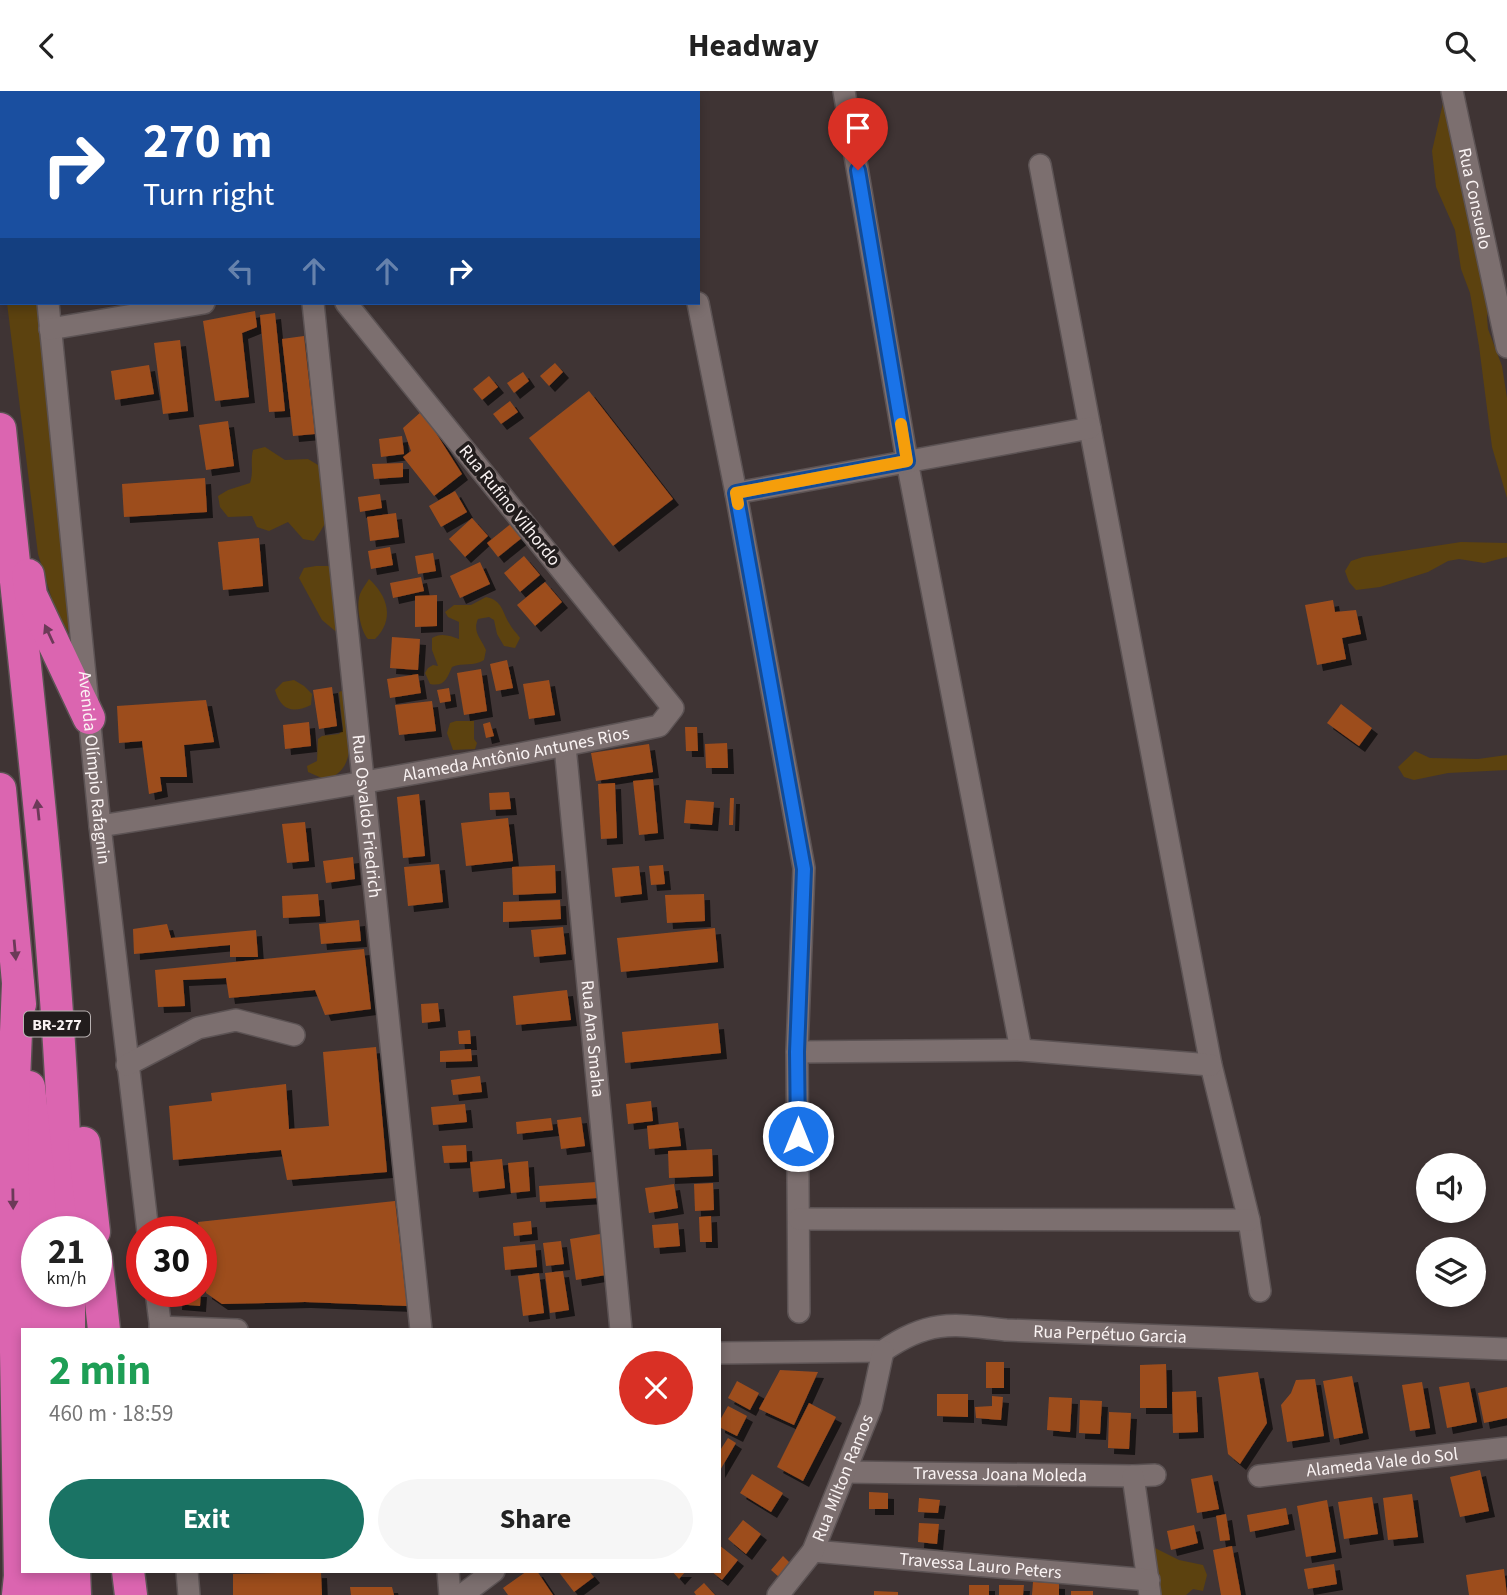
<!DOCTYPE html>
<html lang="en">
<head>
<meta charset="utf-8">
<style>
  :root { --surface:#fff; --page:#f6f6f6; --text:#222; --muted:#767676; --accent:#1a7364 }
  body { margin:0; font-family:"Source Sans 3",sans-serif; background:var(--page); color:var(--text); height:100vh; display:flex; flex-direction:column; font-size:26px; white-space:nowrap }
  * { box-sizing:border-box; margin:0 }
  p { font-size:23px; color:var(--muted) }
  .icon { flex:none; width:38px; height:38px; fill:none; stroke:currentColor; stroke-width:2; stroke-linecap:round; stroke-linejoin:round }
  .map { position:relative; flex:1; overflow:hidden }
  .sheet { position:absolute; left:21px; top:1237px; width:700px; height:245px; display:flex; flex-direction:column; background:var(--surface); border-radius:0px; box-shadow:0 4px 10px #0003 }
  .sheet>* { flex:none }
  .top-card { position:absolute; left:0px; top:0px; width:700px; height:214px; box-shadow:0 4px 10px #0003; background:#1a4fa0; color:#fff; overflow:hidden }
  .fabs { position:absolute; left:1416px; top:1062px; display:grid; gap:14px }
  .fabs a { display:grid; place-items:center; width:70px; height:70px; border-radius:50%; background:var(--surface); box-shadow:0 4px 10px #0003; font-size:35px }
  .speed { position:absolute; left:21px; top:1125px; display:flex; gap:14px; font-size:35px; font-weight:700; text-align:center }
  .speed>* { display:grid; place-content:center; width:91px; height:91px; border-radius:50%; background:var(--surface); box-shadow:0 4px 10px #0003; line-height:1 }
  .speed small { font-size:18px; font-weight:400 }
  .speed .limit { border:10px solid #d22; background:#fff; color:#111 }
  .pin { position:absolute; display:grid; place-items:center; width:60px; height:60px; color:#fff; margin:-72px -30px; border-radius:50% 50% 50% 0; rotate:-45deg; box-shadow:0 0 7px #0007 }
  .pin .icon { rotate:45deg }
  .me { position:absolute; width:77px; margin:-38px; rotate:0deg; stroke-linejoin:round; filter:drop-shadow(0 0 5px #0008) }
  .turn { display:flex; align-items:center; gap:24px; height:147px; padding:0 28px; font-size:32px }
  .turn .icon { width:91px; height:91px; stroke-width:2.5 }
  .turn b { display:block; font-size:49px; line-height:60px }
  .lanes { display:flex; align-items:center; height:66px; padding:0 28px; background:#0003; justify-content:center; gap:35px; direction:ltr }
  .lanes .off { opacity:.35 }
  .round { display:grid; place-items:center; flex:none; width:74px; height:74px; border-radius:37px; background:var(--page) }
  .overview { display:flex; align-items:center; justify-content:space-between; height:119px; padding:0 28px }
  h1 { font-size:42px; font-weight:700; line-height:52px; color:#1e9e55 }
  .action { display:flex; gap:14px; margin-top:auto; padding:14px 28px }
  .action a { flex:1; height:80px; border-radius:42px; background:var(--accent); color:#fff; font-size:28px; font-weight:700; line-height:80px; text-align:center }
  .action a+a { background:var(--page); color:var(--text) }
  header { display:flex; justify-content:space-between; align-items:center; height:91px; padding:0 28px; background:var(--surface); font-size:32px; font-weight:700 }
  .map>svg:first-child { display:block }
  .green { fill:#5c420f }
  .building { fill:#9d4d1e; filter:url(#shadow) }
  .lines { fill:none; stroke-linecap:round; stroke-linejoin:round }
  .minor-casing { stroke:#5c5354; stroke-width:24 }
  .highway-casing { stroke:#5c5354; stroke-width:35 }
  .minor { stroke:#7c6f6f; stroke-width:21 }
  .highway { stroke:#db65b0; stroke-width:32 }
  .oneway { fill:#6c3a58 }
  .route-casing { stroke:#114b97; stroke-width:18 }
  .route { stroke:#1a73e8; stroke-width:12 }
  .slow { stroke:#f59e0b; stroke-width:12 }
  .labels { text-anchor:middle; stroke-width:7; stroke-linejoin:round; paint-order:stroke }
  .shield { fill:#221d1d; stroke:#b9b3b3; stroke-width:2 }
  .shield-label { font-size:16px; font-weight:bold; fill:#faf3f3 }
  .street-label { font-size:18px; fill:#faf3f3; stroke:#221d1d }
</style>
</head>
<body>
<header><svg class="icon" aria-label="back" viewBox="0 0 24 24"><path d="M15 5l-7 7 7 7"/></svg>Headway<svg class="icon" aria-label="search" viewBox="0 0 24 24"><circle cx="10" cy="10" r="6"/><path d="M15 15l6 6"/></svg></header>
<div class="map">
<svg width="1507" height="1504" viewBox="0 0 1507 1504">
  <defs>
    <filter id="shadow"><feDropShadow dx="6" dy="6" stdDeviation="0" flood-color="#0009"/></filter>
  </defs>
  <rect width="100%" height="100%" fill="#3f3434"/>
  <g class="green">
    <path d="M0,0L18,2H2V167Z"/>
    <path d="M1443,12L1454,28L1489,215L1487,226L1488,238L1502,275L1507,307V407L1492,356L1479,255L1470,202L1461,178L1455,139L1436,96L1432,60Z"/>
    <path d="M7,212H40L76,554L55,518L38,463Z"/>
    <path d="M265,356L285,369L308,368L318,374C333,409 338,416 314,450L303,448L288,431L269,440L257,436L252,425L228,426L220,416L218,405L228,399L250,392C254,380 250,371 253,359Z"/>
    <path d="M1461,451L1507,452V466L1484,472L1459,468L1448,470L1428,481L1380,496L1356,499L1349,491L1345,480L1351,470L1363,466Z"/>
    <path d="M316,475H328L337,481L340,544L322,529L299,487L304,477Z"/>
    <path d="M369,488C388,505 395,529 375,548H368C360,539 356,514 360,503C362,498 366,493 369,488Z"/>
    <path d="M486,506C502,509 502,520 509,532C512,538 517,542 520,547L515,557L504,555L497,543L494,529L489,526L478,528C472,541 482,549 486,559L484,569C474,576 463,571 452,576C447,587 445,596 430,593L425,582L428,577L433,574L438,575L432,559V547C441,541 451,545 459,548V531L448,526L445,521L454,514H471Z"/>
    <path d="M294,589L304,595L312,603L311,614C292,623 281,619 275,599L283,591Z"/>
    <path d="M344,599C347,626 363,682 324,688L308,681L307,675L317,670L318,648L322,645L339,643L343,638L339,601Z"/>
    <path d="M456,630H474V648L477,652L475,658L453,659L447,642L450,632Z"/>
    <path d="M1415,660L1430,667L1478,668L1507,664V679L1448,682L1414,689L1404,686L1398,676Z"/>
    <path d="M1147,1453L1179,1469L1203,1474L1207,1484L1203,1500L1193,1498L1186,1504H1154Z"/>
  </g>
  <g class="building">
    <path d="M255,220L257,236L242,242L249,306L215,310L203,230Z"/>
    <path d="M275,222L285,320L269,321L260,224Z"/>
    <path d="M304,245L315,343L293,345L282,248Z"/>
    <path d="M180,249L188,320L163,323L154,252Z"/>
    <path d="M555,272L563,281L549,295L540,285Z"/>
    <path d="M149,274L154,303L115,309L111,280Z"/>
    <path d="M523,281L529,290L514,302L507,292Z"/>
    <path d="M489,285L498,296L482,309L473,298Z"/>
    <path d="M589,300L673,408L613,455L529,347Z"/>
    <path d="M510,310L518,321L501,333L493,323Z"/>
    <path d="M422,320L462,383L434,405L403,366L411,360L403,337Z"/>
    <path d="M228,330L234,375L206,379L199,334Z"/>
    <path d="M402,345L404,363L381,366L379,348Z"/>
    <path d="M403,372V386L374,388L372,373Z"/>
    <path d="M205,387L207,421L124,426L122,393Z"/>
    <path d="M455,400L467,421L441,436L429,415Z"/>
    <path d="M380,403L382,417L360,421L358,406Z"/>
    <path d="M396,422L399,446L370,450L367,426Z"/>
    <path d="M472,427L488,445L465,466L449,448Z"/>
    <path d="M512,432L523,446L498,466L487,452Z"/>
    <path d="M259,447L263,495L223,499L218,451Z"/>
    <path d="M390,456L393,474L371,478L368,460Z"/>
    <path d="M433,462L436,480L418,483L415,465Z"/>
    <path d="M524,465L540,484L520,501L504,482Z"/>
    <path d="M480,471L490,493L460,507L450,485Z"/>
    <path d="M421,486L424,500L393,507L390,492Z"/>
    <path d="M545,491L562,511L535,535L517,514Z"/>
    <path d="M437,504V535L415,536V505Z"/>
    <path d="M1333,509L1335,521L1356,519L1361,543L1342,547L1346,568L1317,574L1305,514Z"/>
    <path d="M392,546L420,548L418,579L390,577Z"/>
    <path d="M507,569L513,597L496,600L490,573Z"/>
    <path d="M481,578L487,620L464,624L457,582Z"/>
    <path d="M418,583L421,602L390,607L387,588Z"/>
    <path d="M549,589L555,624L529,628L523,593Z"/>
    <path d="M332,596L337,635L319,638L313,599Z"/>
    <path d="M449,597L451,610L440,612L437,599Z"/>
    <path d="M206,609L214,651L184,654L187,686H160L162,700L149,703L142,650L119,652L117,615Z"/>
    <path d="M432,610L436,640L399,644L395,614Z"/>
    <path d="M1341,613L1372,637L1359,655L1327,632Z"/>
    <path d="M309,631L311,655L285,658L283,634Z"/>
    <path d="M490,631L494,645L486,647L483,633Z"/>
    <path d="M685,636H697L698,660H686Z"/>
    <path d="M727,652L728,677H706L705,653Z"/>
    <path d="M649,653L653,681L596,690L591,662Z"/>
    <path d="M653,688L658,742L639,744L633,690Z"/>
    <path d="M615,692L617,747L601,748L598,693Z"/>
    <path d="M509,701L511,718L490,719L489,702Z"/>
    <path d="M419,703L425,765L403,767L397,706Z"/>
    <path d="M730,707H734L733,734H729Z"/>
    <path d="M686,709L714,711L712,734L684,732Z"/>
    <path d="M508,727L513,770L466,775L461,732Z"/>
    <path d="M305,731L309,770L287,772L282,733Z"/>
    <path d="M353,766L355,788L326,792L323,770Z"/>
    <path d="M439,773L443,811L408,815L404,776Z"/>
    <path d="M555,774L556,802L513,804L512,776Z"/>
    <path d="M663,774L665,793L651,794L649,775Z"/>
    <path d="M639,775L642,803L615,806L612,777Z"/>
    <path d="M318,803L320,825L283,827L282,805Z"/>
    <path d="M704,803L705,830L667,832L665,804Z"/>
    <path d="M560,809L561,828L503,831V811Z"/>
    <path d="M359,829L361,850L321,853L319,833Z"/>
    <path d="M167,833L171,847L256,839L258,866H230V854L134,863L133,838Z"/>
    <path d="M563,836L566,863L534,866L531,839Z"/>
    <path d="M715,837L718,871L621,881L617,847Z"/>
    <path d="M364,858L371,918L325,924L315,899L229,907L226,887L183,889L185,915L158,916L155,879Z"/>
    <path d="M567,899L571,929L516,934L513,905Z"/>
    <path d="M438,912L440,930L422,932L421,913Z"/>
    <path d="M718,932L721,962L625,972L622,941Z"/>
    <path d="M470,939L471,953H459L458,940Z"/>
    <path d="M376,956L387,1081L287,1089L281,1059L173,1069L169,1015L212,1010L211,1002L286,993L289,1038L329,1035L323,961Z"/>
    <path d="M471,958L472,970L440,971V960Z"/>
    <path d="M480,985L482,1001L453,1004L451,989Z"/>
    <path d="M651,1010L653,1030L628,1033L626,1013Z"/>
    <path d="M465,1013L467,1031L433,1034L431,1016Z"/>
    <path d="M581,1026L585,1055L561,1058L557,1029Z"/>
    <path d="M551,1027L553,1039L517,1043L516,1031Z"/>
    <path d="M678,1031L681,1055L649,1058L647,1035Z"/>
    <path d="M466,1054L467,1071L444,1072L442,1055Z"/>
    <path d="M712,1058L713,1085L669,1087L668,1060Z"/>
    <path d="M502,1068L505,1097L473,1101L470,1071Z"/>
    <path d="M528,1070L530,1100L511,1102L508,1072Z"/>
    <path d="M596,1091L597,1107L540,1111L539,1095Z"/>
    <path d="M713,1092L714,1119L695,1120L694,1093Z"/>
    <path d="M674,1093L678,1117L649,1122L645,1097Z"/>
    <path d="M395,1110L407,1215L305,1211L222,1213L206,1202L201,1141H199L198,1131Z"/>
    <path d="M711,1125L712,1151H700L699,1126Z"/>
    <path d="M531,1130L532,1143L514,1145L513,1132Z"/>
    <path d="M678,1132L680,1155L654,1157L652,1134Z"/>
    <path d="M600,1143L606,1184L576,1189L570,1148Z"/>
    <path d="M561,1150L564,1173L546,1175L543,1152Z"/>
    <path d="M535,1153L537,1176L505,1179L503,1156Z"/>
    <path d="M563,1180L569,1219L550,1222L545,1182Z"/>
    <path d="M539,1182L544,1222L523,1225L518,1185Z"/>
    <path d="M177,1200H201L200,1215L176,1213Z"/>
    <rect x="986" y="1271" width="18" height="26"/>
    <path d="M1166,1273L1167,1317H1140V1274Z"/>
    <path d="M780,1279L818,1281L794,1334L759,1318Z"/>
    <path d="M1258,1281L1267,1332L1240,1373L1228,1363L1218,1286Z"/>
    <path d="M1352,1285L1363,1342L1334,1348L1323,1290Z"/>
    <path d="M1315,1288L1324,1345L1287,1351L1281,1314L1291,1302L1296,1289Z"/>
    <path d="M737,1290L759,1302L750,1319L728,1307Z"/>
    <path d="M1422,1291L1430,1337L1410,1340L1402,1294Z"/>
    <path d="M1469,1291L1477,1331L1447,1337L1439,1296Z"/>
    <path d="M1507,1296V1327L1484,1332L1478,1302Z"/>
    <path d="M1196,1300L1198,1341L1173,1342L1172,1301Z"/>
    <path d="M937,1303H968V1326L937,1325Z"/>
    <path d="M992,1305L1003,1306L1001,1329L976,1327L975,1316L992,1315Z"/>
    <path d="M1049,1306L1072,1307L1070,1341L1047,1339Z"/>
    <path d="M1080,1309L1102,1310L1100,1343L1079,1342Z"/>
    <path d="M809,1312L836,1326L803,1390L777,1376Z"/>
    <path d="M728,1315L747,1325L737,1345L719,1336V1331Z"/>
    <path d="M1109,1321L1131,1322L1129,1358L1108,1357Z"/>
    <path d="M728,1347L736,1352L719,1381V1361Z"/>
    <path d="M1480,1379L1489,1420L1460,1426L1450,1386Z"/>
    <path d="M752,1383L783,1402L771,1421L740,1402Z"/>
    <path d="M1212,1384L1219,1418L1197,1422L1191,1388Z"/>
    <path d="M869,1401L888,1402V1418H869Z"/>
    <path d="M1412,1403L1418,1446L1388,1449L1383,1407Z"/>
    <path d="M1372,1406L1378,1443L1344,1448L1338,1411Z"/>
    <path d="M919,1407L940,1409L938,1422L918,1421Z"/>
    <path d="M1327,1409L1336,1461L1306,1466L1297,1415Z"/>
    <path d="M1286,1417L1289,1433L1250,1441L1247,1424Z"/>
    <path d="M1226,1423L1230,1449L1220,1450L1216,1425Z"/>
    <path d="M743,1429L761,1443L746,1463L728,1448Z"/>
    <path d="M919,1432L939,1433L937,1453L918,1451Z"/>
    <path d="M1194,1434L1198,1452L1171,1459L1167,1440Z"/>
    <path d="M719,1454L738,1469L722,1489L711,1480H719Z"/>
    <path d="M1232,1455L1241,1504H1221L1213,1459Z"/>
    <path d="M783,1465L791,1473L780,1487L771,1479Z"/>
    <path d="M1334,1473L1337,1493L1308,1498L1304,1478Z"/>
    <path d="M1504,1478L1507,1504H1469L1466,1484Z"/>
    <path d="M527,1480H537L553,1504H508L503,1497Z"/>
    <path d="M558,1480H589L594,1486L574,1501Z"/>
    <path d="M672,1480H686L679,1488Z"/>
    <path d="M321,1481L322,1504H233V1483Z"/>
    <path d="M1033,1491L1059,1492V1504H1032Z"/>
    <path d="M704,1492L715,1504H696L694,1501Z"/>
    <rect x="969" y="1494" width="20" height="10"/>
    <path d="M999,1494H1024L1023,1504H999Z"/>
    <path d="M350,1496H392L394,1504H351Z"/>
    <path d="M874,1500L898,1501V1504H874Z"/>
    <rect x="1071" y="1500" width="22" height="4"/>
  </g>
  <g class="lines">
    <defs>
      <g id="minor">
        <path d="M29,0V2"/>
        <path d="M184,0L185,2"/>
        <path d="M279,0L280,2"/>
        <path d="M844,0L907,370L1021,959"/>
        <path id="s1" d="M1452,0L1507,256"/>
        <path d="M1040,74L1211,974L1249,1129L1260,1200"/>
        <path id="s2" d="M48,212L100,735L148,1141"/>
        <path id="s3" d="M313,212L421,1239"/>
        <path d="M698,212L736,402L804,777L797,961L799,1221"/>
        <path d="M50,238L204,212"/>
        <path d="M736,402L1090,337"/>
        <path id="s4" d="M565,655L621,1239"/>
        <path id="s5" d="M100,735C287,705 474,674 659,635L673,617L346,212"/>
        <path d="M797,961L1021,959L1211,974"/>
        <path d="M127,974L198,937L236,929L294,944"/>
        <path d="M799,1128L1249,1129"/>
        <path d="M156,1200L161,1239"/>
        <path d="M160,1236L237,1239"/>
        <path id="s6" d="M719,1262L883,1260C929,1228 954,1233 1006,1239L1507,1258"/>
        <path id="s7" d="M846,1381L1133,1385L1155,1384"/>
        <path d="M1133,1385L1150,1504"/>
        <path id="s8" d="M1259,1385L1507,1357"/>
        <path id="s9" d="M813,1460L1149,1489"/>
        <path d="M187,1480L189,1504"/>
        <path d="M448,1480L450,1504"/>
        <path d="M462,1504L494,1480"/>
        <path id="s10" d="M778,1504L813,1460L871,1316L883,1260"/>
      </g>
      <g id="highway">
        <path d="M0,338C27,605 62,873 67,1141"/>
        <path d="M28,484L31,504L89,627"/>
        <path d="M0,698L20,913"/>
        <path d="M29,996L38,1082L40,1141"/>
        <path d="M84,1052L94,1141"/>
        <path d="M96,1166L104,1239"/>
        <path d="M41,1200L42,1239"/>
        <path d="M69,1200V1239"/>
        <path d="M48,1480L49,1504"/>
        <path d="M74,1480L75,1504"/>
        <path d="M128,1480L131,1504"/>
        <path d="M18,1504L20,1485L12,1037L18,893"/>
      </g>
    </defs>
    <use href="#minor" class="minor-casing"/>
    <use href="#highway" class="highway-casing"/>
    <use href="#minor" class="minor"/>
    <use href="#highway" class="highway"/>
  </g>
  <defs><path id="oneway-solid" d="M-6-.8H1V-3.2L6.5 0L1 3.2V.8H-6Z" transform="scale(1.75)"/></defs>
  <g class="oneway">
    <use href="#oneway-solid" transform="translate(49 543) rotate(-115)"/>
    <use href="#oneway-solid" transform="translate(38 719) rotate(-96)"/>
    <use href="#oneway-solid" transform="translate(15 859) rotate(85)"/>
    <use href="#oneway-solid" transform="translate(13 1108) rotate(89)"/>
  </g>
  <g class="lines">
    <defs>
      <path id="route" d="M798,1045L797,961L804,778L736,402L907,370L858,79"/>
    </defs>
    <use href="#route" class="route-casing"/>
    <use href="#route" class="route"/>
    <path class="slow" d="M738,413L736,402L907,370L901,333"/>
  </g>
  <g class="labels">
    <rect class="shield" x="24" y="920.5" width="66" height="25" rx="5"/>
    <g class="shield-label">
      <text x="57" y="939">BR-277</text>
    </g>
    <g class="street-label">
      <text dy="6" stroke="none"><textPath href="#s1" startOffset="110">Rua Consuelo</textPath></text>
      <text transform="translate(510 414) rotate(51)" y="6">Rua Rufino Vilhordo</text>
      <text dy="6" stroke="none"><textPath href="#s5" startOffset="422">Alameda Antônio Antunes Rios</textPath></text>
      <text dy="6" stroke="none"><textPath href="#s2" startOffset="467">Avenida Olímpio Rafagnin</textPath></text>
      <text dy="6" stroke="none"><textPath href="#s3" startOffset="516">Rua Osvaldo Friedrich</textPath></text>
      <text dy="6" stroke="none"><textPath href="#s4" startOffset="294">Rua Ana Smaha</textPath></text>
      <text dy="6" stroke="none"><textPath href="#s6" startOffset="397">Rua Perpétuo Garcia</textPath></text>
      <text dy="6" stroke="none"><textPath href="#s8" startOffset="124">Alameda Vale do Sol</textPath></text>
      <text dy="6" stroke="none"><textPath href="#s7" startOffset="154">Travessa Joana Moleda</textPath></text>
      <text dy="6" stroke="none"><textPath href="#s10" startOffset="135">Rua Milton Ramos</textPath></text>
      <text dy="6" stroke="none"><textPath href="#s9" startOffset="168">Travessa Lauro Peters</textPath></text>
    </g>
  </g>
</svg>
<div class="fabs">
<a><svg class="icon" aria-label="sound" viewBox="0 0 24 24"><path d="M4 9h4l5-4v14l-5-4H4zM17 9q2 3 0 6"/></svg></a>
<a><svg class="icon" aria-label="layers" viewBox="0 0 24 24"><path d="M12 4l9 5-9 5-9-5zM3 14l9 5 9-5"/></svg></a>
</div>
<div class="speed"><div>21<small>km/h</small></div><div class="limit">30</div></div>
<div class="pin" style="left:858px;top:79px;background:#d93025"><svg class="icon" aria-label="arrive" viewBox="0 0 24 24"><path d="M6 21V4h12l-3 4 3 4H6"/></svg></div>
<svg class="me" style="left:798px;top:1045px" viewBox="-20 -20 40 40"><circle r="17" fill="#1a73e8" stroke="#fff" stroke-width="3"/><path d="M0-11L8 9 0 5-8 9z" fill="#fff"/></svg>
<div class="top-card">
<div class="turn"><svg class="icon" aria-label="right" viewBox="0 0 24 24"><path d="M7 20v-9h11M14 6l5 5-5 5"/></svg><div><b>270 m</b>Turn right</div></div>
<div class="lanes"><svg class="icon off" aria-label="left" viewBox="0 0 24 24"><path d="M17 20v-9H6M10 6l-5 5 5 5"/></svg><svg class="icon off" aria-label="ahead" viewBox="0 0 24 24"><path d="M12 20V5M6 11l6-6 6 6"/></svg><svg class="icon off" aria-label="ahead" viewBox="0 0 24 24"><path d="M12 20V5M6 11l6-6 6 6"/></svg><svg class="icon" aria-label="right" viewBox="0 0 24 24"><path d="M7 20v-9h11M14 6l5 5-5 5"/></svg></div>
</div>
<section class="sheet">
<div class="overview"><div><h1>2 min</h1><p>460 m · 18:59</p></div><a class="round" style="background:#d93025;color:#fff"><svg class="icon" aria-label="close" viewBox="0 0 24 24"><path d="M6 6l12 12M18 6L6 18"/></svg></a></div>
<div class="action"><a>Exit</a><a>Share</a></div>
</section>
</div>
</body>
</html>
